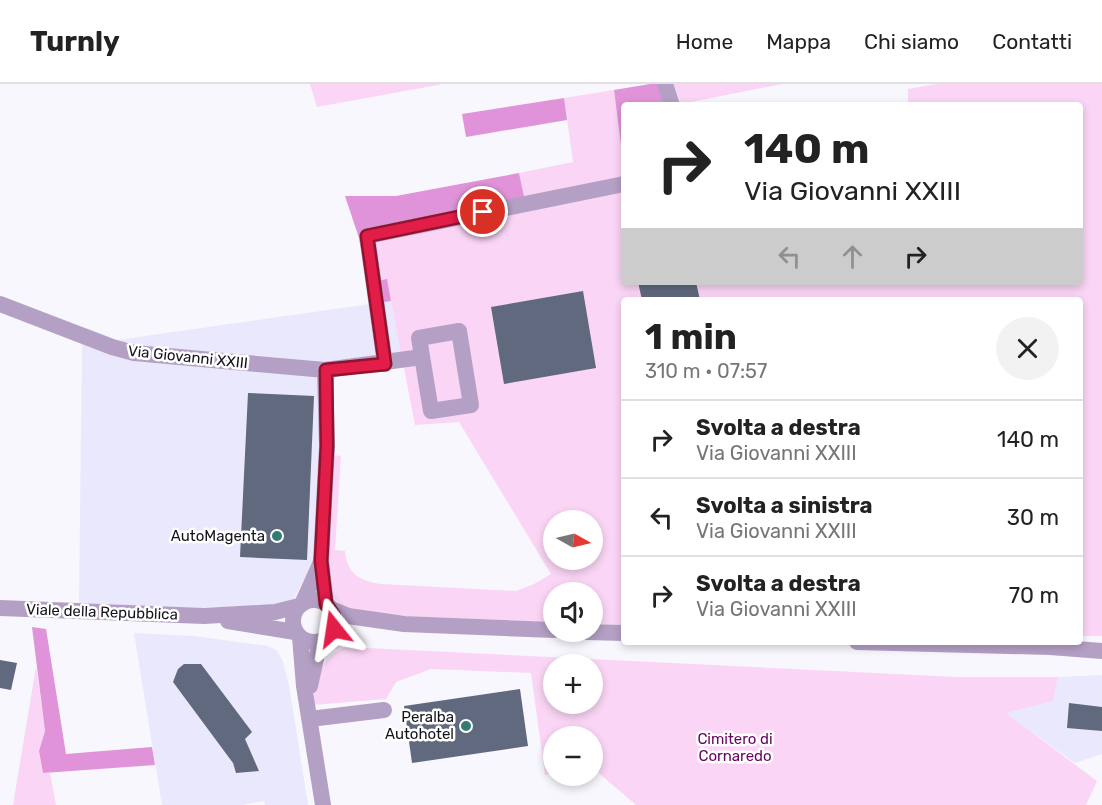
<!DOCTYPE html>
<html lang="it">
<head>
<meta charset="utf-8">
<style>
  :root { --surface:#fff; --page:#f2f2f2; --text:#222; --muted:#767676; --line:#e0e0e0 }
  body { margin:0; font-family:Rubik,sans-serif; background:var(--page); color:var(--text); height:100vh; display:flex; flex-direction:column; font-size:22px; white-space:nowrap }
  * { box-sizing:border-box; margin:0 }
  p { font-size:20px; color:var(--muted) }
  .icon { flex:none; width:33px; height:33px; fill:none; stroke:currentColor; stroke-width:2; stroke-linecap:round; stroke-linejoin:round }
  .map { position:relative; flex:1; overflow:hidden }
  .side { position:absolute; left:621px; top:213px; width:462px; height:348px; display:flex; flex-direction:column; background:var(--surface); border-radius:6px; box-shadow:0 3px 9px #0003 }
  .side>* { flex:none }
  .top-card { position:absolute; left:621px; top:18px; width:462px; height:183px; border-radius:6px; box-shadow:0 3px 9px #0003; background:#fff; color:var(--text); overflow:hidden }
  .needle { width:39px; rotate:98deg }
  .fabs { position:absolute; left:543px; top:426px; display:grid; gap:12px }
  .fabs a { display:grid; place-items:center; width:60px; height:60px; border-radius:50%; background:var(--surface); box-shadow:0 3px 9px #0003; font-size:30px }
  .pin { position:absolute; display:grid; place-items:center; width:51px; height:51px; color:#fff; margin:-26px; border:3px solid #fff; border-radius:50%; box-shadow:0 2px 6px #0007 }
  .me { position:absolute; width:66px; margin:-33px; rotate:345deg; stroke-linejoin:round; filter:drop-shadow(0 0 4px #0008) }
  .turn { display:flex; align-items:center; gap:21px; height:126px; padding:0 24px; font-size:27px }
  .turn .icon { width:78px; height:78px; stroke-width:2.5 }
  .turn b { display:block; font-size:42px; line-height:51px }
  .lanes { display:flex; align-items:center; height:57px; padding:0 24px; background:#0003; justify-content:center; gap:30px; direction:ltr }
  .lanes .off { opacity:.35 }
  .round { display:grid; place-items:center; flex:none; width:63px; height:63px; border-radius:32px; background:var(--page) }
  .summary { display:flex; align-items:center; justify-content:space-between; height:102px; padding:0 24px }
  h1 { font-size:36px; font-weight:700; line-height:45px }
  ul { padding:0; list-style:none }
  li { display:flex; align-items:center; gap:18px; height:78px; padding:0 24px; border-top:2px solid var(--line) }
  li div { flex:1 }
  li b { display:block; font-size:22px }
  li em { font-style:normal }
  header { display:flex; align-items:center; gap:36px; box-sizing:border-box; height:84px; padding:0 30px; background:var(--surface); border-bottom:2px solid var(--line) }
  header strong { font-size:28px }
  nav { display:flex; gap:33px; margin-inline-start:auto; font-size:21px }
  .map>svg:first-child { display:block }
  .built { fill:#eae8fd }
  .green { fill:#fad5f5; fill-rule:evenodd }
  .forest { fill:#e093d8 }
  .building { fill:#61697f }
  .lines { fill:none; stroke-linecap:round; stroke-linejoin:round }
  .minor { stroke:#b5a0c5; stroke-width:16 }
  .route-casing { stroke:#92132f; stroke-width:15 }
  .route { stroke:#e11d48; stroke-width:10 }
  .poi-dot { fill:#337b75; stroke:#fff; stroke-width:2 }
  .labels { text-anchor:middle; stroke-width:5; stroke-linejoin:round; paint-order:stroke }
  .street-label { font-size:15px; fill:#15141d; stroke:#fff }
  .poi-label { font-size:15px; fill:#15141d; stroke:#fff; text-anchor:end }
  .park-label { font-size:15px; fill:#650361; stroke:#fff }
</style>
</head>
<body>
<header>
<strong>Turnly</strong>
<nav><a>Home</a><a>Mappa</a><a>Chi siamo</a><a>Contatti</a></nav>
</header>
<div class="map">
<svg width="1102" height="721" viewBox="0 0 1102 721">
  <rect width="100%" height="100%" fill="#f8f7fd"/>
  <g class="built">
    <path d="M391,217L404,281L323,289L313,479L292,518L290,520L197,524L79,519L82,260L87,244L117,256Z"/>
    <path d="M134,549L194,552L268,562L276,566L282,575L289,601L308,721H265L264,717L242,721H162Z"/>
    <path d="M1102,591V670L1075,679L1005,629L1053,617L1058,593Z"/>
  </g>
  <g class="green">
    <path d="M310,0H443L317,23Z"/>
    <path d="M673,0H782L681,20Z"/>
    <path d="M936,0H1102V552H1080V216H624V541L593,540L592,508H554L553,538L359,530C343,523 333,518 327,501L332,371L341,372L335,466L345,467C347,490 360,497 381,500L516,507L534,500L551,490L459,338L415,341L387,196L378,197L370,147L525,117L519,89L573,78L564,14L614,6L624,86V198H1080V21H908V5ZM554,436H592V476H554Z"/>
    <path d="M347,563L957,593H1058L1053,617L1006,629L1097,697L1086,721H636L593,684L592,652H554L553,690L545,691L531,589L431,585L396,598L386,615L313,621L316,586L322,584C327,573 336,566 347,563ZM554,580H592V620H554Z"/>
    <path d="M36,583L45,647L39,667L43,689H50L56,721H13Z"/>
  </g>
  <g class="forest">
    <path d="M650,0H658L664,21H624V86L614,6Z"/>
    <path d="M564,14L567,36L466,53L462,30Z"/>
    <path d="M519,89L525,117L370,147L378,197L387,195L391,217L371,220L359,154L345,112H396Z"/>
    <path d="M32,543L46,545L66,670L152,663L155,681L43,689L39,667L45,647Z"/>
  </g>
  <g class="building">
    <path d="M638,198H696L700,216H642Z"/>
    <path d="M583,207L596,284L504,300L491,223Z"/>
    <path d="M248,309L314,312L307,476L240,473Z"/>
    <path d="M0,576L17,579L11,606L0,604Z"/>
    <path d="M184,580H201L252,648L245,655L259,687L236,689L233,679L173,598L178,585Z"/>
    <path d="M520,605L528,662L412,679L404,622Z"/>
    <path d="M1069,619L1102,623V647L1067,644Z"/>
  </g>
  <g class="lines">
    <g class="minor">
      <path d="M665,0L672,21"/>
      <path d="M0,220L112,263L134,269L325,286L422,273"/>
      <path d="M459,247L471,321L431,327L419,254Z"/>
      <path d="M385,280L367,152L624,100"/>
      <path d="M325,286L327,362L321,477L326,520"/>
      <circle cx="314" cy="537" r="21"/>
      <path d="M302,520L321,478"/>
      <path d="M0,524L204,532L275,528L299,522"/>
      <path d="M331,525L348,532L404,540L554,546"/>
      <path d="M228,537L295,548"/>
      <path d="M586,548L624,549"/>
      <path d="M300,553L304,602L323,721"/>
      <path d="M857,558L1050,563L1102,567"/>
      <path d="M310,602L317,570L325,556"/>
      <path d="M310,635L384,626"/>
    </g>
  </g>
  <g class="lines">
    <defs>
      <path id="route" d="M334,545V532L326,520L321,477L327,362L326,286L385,280L367,152L483,128"/>
    </defs>
    <use href="#route" class="route-casing"/>
    <use href="#route" class="route"/>
  </g>
  <g class="poi-dot">
    <circle cx="277" cy="452" r="6"/>
    <circle cx="466" cy="642" r="6"/>
  </g>
  <g class="labels">
    <g class="street-label">
      <text transform="translate(188 273) rotate(6)" y="5">Via Giovanni XXIII</text>
      <text transform="translate(102 528) rotate(2)" y="5">Viale della Repubblica</text>
    </g>
    <g class="poi-label">
      <text x="265" y="457">AutoMagenta</text>
      <text x="454" y="638">Peralba<tspan x="454" dy="17">Autohotel</tspan></text>
    </g>
    <g class="park-label">
      <text x="735" y="660">Cimitero di<tspan x="735" dy="17">Cornaredo</tspan></text>
    </g>
  </g>
</svg>
<div class="fabs">
<a><svg class="needle" viewBox="-14 -14 28 28"><path d="M0-13l5 13h-10z" fill="#e53935"/><path d="M0 13l5-13h-10z" fill="#767676"/></svg></a>
<a><svg class="icon" aria-label="sound" viewBox="0 0 24 24"><path d="M4 9h4l5-4v14l-5-4H4zM17 9q2 3 0 6"/></svg></a>
<a>+</a>
<a>−</a>
</div>
<div class="pin" style="left:483px;top:128px;background:#d93025"><svg class="icon" aria-label="arrive" viewBox="0 0 24 24"><path d="M6 21V4h12l-3 4 3 4H6"/></svg></div>
<svg class="me" style="left:334px;top:545px" viewBox="-20 -20 40 40"><path d="M0-17L14 15 0 8-14 15z" fill="#e11d48" stroke="#fff" stroke-width="4"/></svg>
<div class="top-card">
<div class="turn"><svg class="icon" aria-label="right" viewBox="0 0 24 24"><path d="M7 20v-9h11M14 6l5 5-5 5"/></svg><div><b>140 m</b>Via Giovanni XXIII</div></div>
<div class="lanes"><svg class="icon off" aria-label="left" viewBox="0 0 24 24"><path d="M17 20v-9H6M10 6l-5 5 5 5"/></svg><svg class="icon off" aria-label="ahead" viewBox="0 0 24 24"><path d="M12 20V5M6 11l6-6 6 6"/></svg><svg class="icon" aria-label="right" viewBox="0 0 24 24"><path d="M7 20v-9h11M14 6l5 5-5 5"/></svg></div>
</div>
<section class="side">
<div class="summary"><div><h1>1 min</h1><p>310 m · 07:57</p></div><a class="round"><svg class="icon" aria-label="close" viewBox="0 0 24 24"><path d="M6 6l12 12M18 6L6 18"/></svg></a></div>
<ul>
<li><svg class="icon" aria-label="right" viewBox="0 0 24 24"><path d="M7 20v-9h11M14 6l5 5-5 5"/></svg><div><b>Svolta a destra</b><p>Via Giovanni XXIII</p></div><em>140 m</em></li>
<li><svg class="icon" aria-label="left" viewBox="0 0 24 24"><path d="M17 20v-9H6M10 6l-5 5 5 5"/></svg><div><b>Svolta a sinistra</b><p>Via Giovanni XXIII</p></div><em>30 m</em></li>
<li><svg class="icon" aria-label="right" viewBox="0 0 24 24"><path d="M7 20v-9h11M14 6l5 5-5 5"/></svg><div><b>Svolta a destra</b><p>Via Giovanni XXIII</p></div><em>70 m</em></li>
</ul>
</section>
</div>
</body>
</html>
